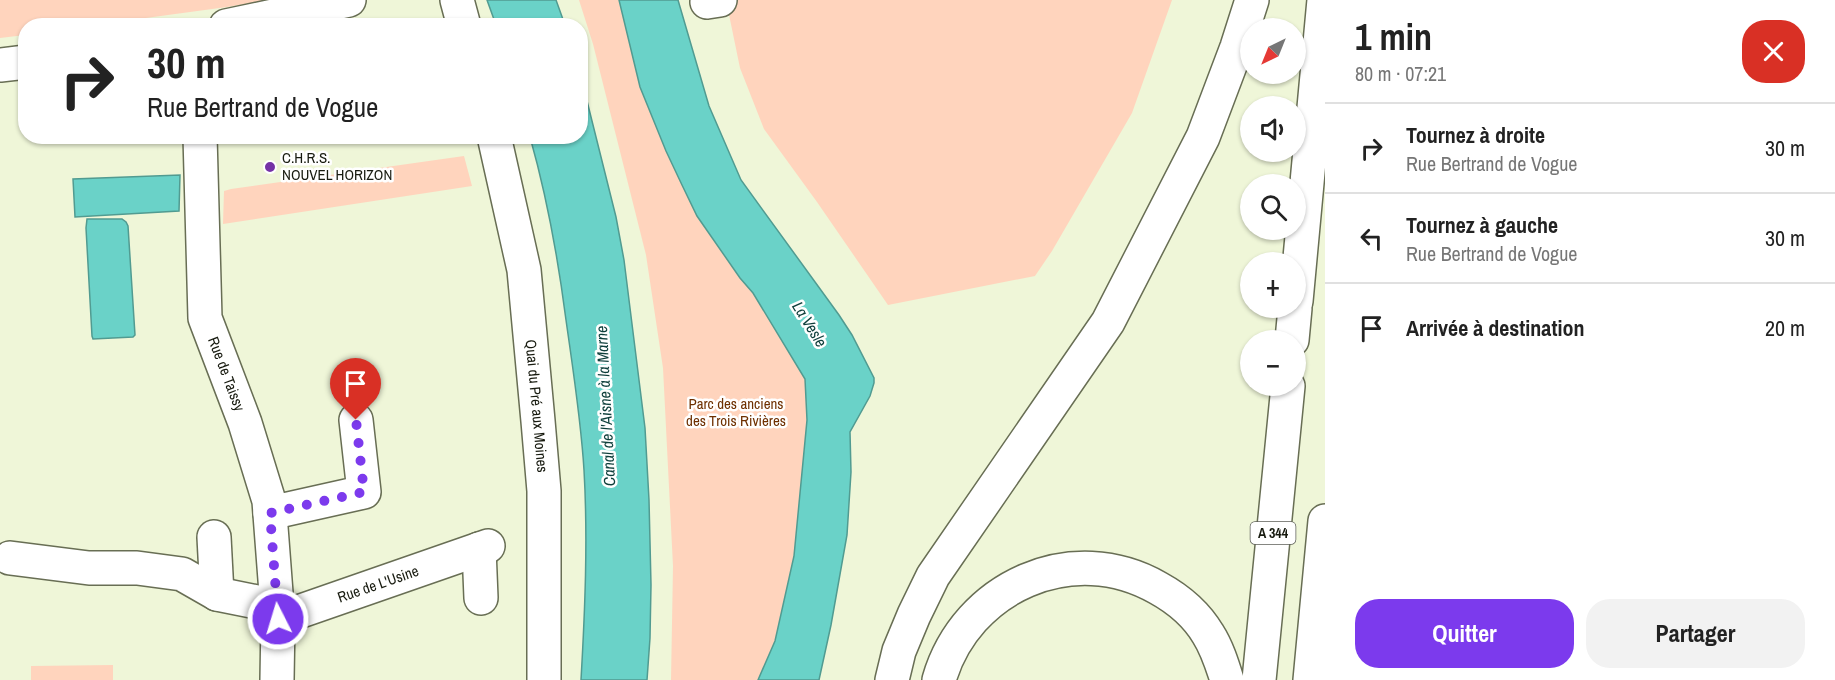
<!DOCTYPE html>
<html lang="fr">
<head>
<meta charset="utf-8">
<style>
  :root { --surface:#fff; --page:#f2f2f2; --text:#222; --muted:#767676; --line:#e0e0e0; --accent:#7c3aed }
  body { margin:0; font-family:"Archivo Narrow",sans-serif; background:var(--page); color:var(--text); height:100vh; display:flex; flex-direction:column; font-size:22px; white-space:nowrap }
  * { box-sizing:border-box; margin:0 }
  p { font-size:20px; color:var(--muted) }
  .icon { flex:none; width:33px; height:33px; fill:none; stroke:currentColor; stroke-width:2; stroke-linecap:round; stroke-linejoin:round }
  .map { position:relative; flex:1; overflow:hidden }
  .details { display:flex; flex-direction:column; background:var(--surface); width:510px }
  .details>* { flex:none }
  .banner { position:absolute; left:18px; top:18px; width:570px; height:126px; border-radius:24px; box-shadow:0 2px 4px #0004; background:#fff; color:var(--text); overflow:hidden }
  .needle { width:39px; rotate:223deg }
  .controls { position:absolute; left:1240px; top:18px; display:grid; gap:12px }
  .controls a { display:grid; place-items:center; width:66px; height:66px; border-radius:50%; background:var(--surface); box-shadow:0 2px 4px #0004; font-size:30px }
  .pin { position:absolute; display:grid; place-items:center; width:51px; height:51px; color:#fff; margin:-62px -26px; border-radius:50% 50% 50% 0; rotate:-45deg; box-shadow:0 0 6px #0007 }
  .pin .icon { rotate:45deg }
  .me { position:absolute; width:66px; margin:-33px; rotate:355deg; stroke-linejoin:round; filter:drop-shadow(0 0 4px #0008) }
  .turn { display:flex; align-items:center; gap:21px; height:126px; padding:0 30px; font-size:27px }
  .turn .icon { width:78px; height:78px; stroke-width:2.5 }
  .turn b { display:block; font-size:42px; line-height:51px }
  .round { display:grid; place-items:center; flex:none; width:63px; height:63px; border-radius:24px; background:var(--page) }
  .headline { display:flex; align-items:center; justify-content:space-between; height:102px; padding:0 30px }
  h1 { font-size:36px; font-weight:700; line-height:45px }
  .cta { display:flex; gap:12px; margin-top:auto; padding:12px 30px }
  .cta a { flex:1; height:69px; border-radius:24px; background:var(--accent); color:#fff; font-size:24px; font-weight:700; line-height:69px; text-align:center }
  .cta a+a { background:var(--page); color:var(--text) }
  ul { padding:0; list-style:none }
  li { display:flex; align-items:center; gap:18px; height:90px; padding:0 30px; border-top:2px solid var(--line) }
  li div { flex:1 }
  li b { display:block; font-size:22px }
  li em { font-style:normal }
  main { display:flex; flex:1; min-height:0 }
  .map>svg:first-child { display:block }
  .green { fill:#ffd4bd }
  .water { fill:#6ad2c8; stroke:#519b91; stroke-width:1.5 }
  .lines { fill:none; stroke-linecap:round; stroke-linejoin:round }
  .minor-casing { stroke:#686e54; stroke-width:36 }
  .highway-casing { stroke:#686e54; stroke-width:36 }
  .minor { stroke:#fff; stroke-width:33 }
  .highway { stroke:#fff; stroke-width:33 }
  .route { stroke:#7c3aed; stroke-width:10; stroke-dasharray:0 18 }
  .poi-dot { fill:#7532a6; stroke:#fff; stroke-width:2 }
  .labels { text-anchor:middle; stroke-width:5; stroke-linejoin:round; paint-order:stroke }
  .shield { fill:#fff; stroke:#5d5f58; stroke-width:1.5 }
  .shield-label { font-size:14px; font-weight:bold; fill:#181b10 }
  .poi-label { font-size:15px; fill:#181b10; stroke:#fff; text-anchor:start }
  .street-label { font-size:15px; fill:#181b10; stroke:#fff }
  .park-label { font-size:15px; fill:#6e3000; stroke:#fff }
  .water-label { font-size:16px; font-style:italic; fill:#0e3f3b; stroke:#fff }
</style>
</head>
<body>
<main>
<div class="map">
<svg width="1325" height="680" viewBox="0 0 1325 680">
  <rect width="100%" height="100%" fill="#eff6d8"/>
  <g class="green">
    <path d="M0,0H267L227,7L94,25L26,26L25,35L0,38Z"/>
    <path d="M579,0H619L640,87L666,151L682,185L697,216L740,278L753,293L805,379L807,420L794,556L775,641L758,680H671L673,566L663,368L646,255L593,44Z"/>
    <path d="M726,0H1172L1132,113L1052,251L1035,276L888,305L817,202L764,129L740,68Z"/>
    <path d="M464,156L472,186L223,224L224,191L231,189Z"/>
    <path d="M113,665V680H31V666Z"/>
  </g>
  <g class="water">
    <path d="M487,0H556L565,25H496Z"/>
    <path d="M619,0H678L709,106L741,180L839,315L852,335L874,378V383L870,396L850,432L851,472L847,535L831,625L819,680H758L775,641L794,556L807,420L805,379L753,293L740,278L697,216L682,185L666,151L640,87Z"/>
    <path d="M581,77L616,217L624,260L645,428L649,500L651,585L650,638L647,680H581C585,610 588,540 584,470C581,420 573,370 566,320C558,258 547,197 530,137L580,136Z"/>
    <path d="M180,175L179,211L75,217L73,179Z"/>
    <path d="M87,219H122L126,222L128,226L135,335L133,337L93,339L92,336L86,228Z"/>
  </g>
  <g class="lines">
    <defs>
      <g id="minor">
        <path d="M457,0L464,26"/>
        <path d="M707,2L720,0"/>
        <path d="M226,26L349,0"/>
        <path d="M0,65L26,62"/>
        <path id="s1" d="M200,136L205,318L245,423L269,501L278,619L277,680"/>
        <path id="s2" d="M494,136L524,270L538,421L544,491V680"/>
        <path d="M270,513L364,492L356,420"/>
        <path d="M214,537L217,594"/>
        <path d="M479,549L481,598"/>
        <path d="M10,558L89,568H137L182,574L217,594L277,606"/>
        <path id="s3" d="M278,619L488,546"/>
      </g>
      <g id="highway">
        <path d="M1296,301L1324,0"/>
        <path d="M1292,340L1295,308"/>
        <path d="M892,680L899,651L914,615L933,576L1108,322L1203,137L1237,47L1252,0"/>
        <path d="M939,680C966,586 1073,539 1158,588C1178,599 1196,614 1208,634C1217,648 1222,664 1227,680"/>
        <path d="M1259,680L1288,386"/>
        <path d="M1310,680L1325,521"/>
      </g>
    </defs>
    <use href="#minor" class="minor-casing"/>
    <use href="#highway" class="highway-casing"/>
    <use href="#minor" class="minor"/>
    <use href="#highway" class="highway"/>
  </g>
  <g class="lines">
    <path class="route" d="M278,619L270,513L364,492L356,420"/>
  </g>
  <circle class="poi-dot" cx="270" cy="167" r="6"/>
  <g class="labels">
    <rect class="shield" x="1250.5" y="522" width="45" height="22" rx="4.5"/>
    <g class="shield-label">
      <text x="1273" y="538">A 344</text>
    </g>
    <g class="poi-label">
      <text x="282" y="163">C.H.R.S.<tspan x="282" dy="17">NOUVEL HORIZON</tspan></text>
    </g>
    <g class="street-label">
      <text dy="5" stroke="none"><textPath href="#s1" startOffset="242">Rue de Taissy</textPath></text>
      <text dy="5" stroke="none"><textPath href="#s2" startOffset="274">Quai du Pré aux Moines</textPath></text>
      <text dy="5" stroke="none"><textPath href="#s3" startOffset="106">Rue de L'Usine</textPath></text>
    </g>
    <g class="park-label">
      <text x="736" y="409">Parc des anciens<tspan x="736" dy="17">des Trois Rivières</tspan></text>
    </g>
    <g class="water-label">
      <text transform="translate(810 324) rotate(58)" y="6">La Vesle</text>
      <text transform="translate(605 406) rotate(-93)" y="6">Canal de l'Aisne à la Marne</text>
    </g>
  </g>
</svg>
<div class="controls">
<a><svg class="needle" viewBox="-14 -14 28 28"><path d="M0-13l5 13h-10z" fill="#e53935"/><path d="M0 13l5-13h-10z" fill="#767676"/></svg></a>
<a><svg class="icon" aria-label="sound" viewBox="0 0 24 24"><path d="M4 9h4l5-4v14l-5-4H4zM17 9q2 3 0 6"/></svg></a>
<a><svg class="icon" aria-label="search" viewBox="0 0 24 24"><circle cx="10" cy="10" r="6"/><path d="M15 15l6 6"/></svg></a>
<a>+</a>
<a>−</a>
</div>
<div class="pin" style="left:356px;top:420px;background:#d93025"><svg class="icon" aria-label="arrive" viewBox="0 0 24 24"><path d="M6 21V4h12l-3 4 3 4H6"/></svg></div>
<svg class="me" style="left:278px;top:619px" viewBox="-20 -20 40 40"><circle r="17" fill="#7c3aed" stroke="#fff" stroke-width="3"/><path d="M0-11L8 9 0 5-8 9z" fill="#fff"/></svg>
<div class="banner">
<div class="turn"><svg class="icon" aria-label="right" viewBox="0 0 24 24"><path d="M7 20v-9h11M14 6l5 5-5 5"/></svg><div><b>30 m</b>Rue Bertrand de Vogue</div></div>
</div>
</div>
<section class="details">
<div class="headline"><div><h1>1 min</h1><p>80 m · 07:21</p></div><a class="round" style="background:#d93025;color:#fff"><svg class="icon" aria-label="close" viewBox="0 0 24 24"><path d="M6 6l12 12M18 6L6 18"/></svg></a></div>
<ul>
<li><svg class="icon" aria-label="right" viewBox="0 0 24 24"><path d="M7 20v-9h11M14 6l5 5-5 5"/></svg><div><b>Tournez à droite</b><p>Rue Bertrand de Vogue</p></div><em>30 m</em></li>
<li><svg class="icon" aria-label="left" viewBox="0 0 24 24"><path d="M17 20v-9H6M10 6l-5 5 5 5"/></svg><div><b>Tournez à gauche</b><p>Rue Bertrand de Vogue</p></div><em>30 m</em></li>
<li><svg class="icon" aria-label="arrive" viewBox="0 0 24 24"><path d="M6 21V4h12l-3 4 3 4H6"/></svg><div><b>Arrivée à destination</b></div><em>20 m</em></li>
</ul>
<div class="cta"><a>Quitter</a><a>Partager</a></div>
</section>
</main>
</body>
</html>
